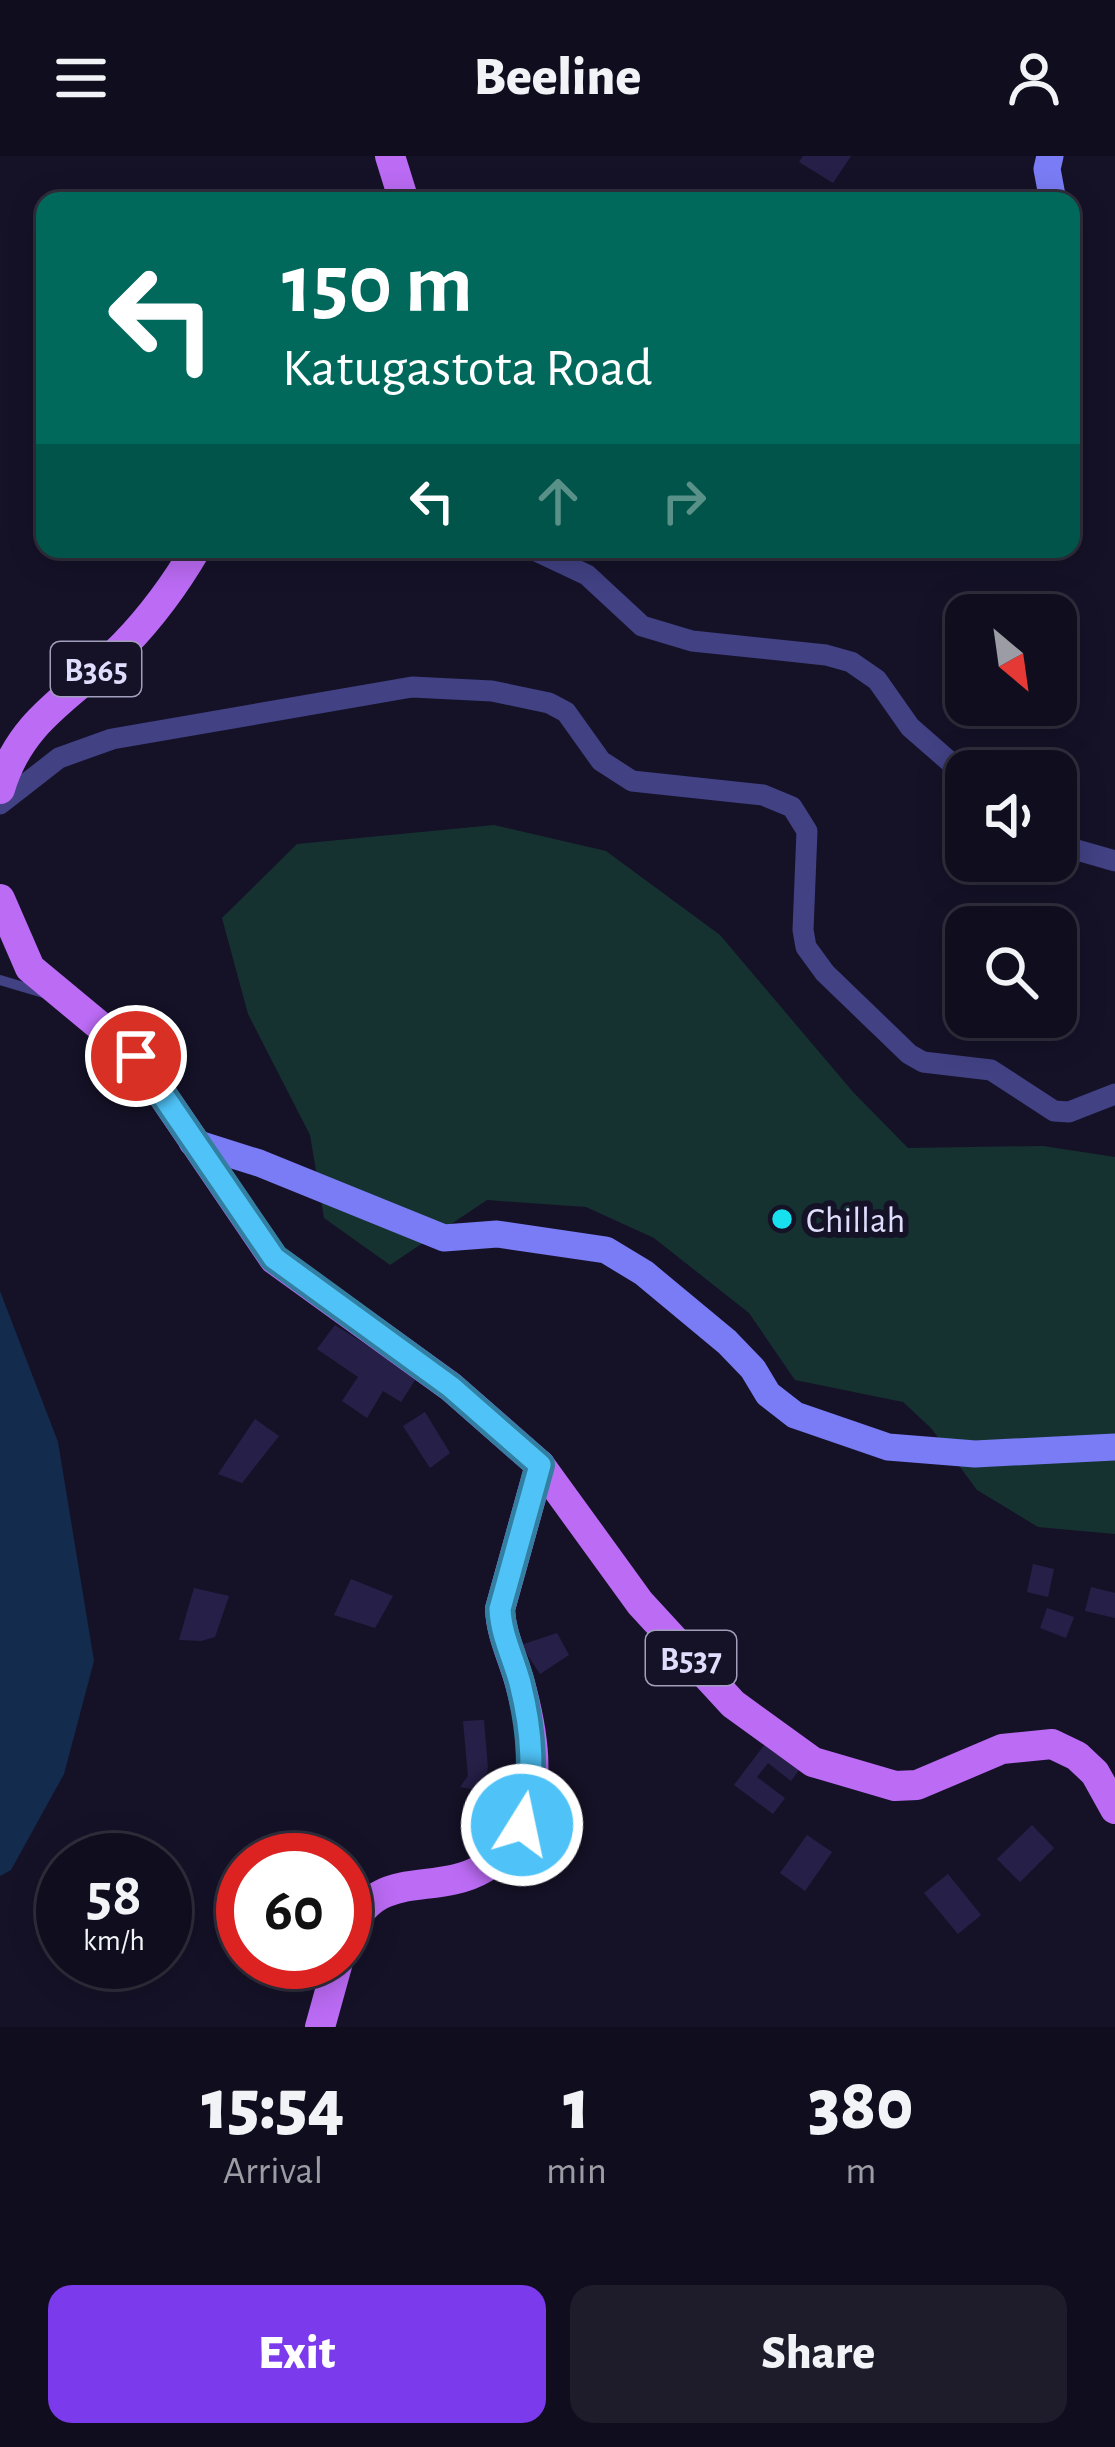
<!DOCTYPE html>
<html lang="en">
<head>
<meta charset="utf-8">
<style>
  :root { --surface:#100e1e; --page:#1e1c2b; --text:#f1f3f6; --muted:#9c9ca4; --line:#302e3c; --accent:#7c3aed }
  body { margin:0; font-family:"Alegreya Sans",sans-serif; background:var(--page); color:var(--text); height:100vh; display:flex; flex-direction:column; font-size:45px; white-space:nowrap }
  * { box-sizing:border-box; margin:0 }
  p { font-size:39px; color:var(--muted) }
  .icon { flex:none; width:66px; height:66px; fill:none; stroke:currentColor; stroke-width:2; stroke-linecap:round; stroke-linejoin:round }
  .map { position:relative; height:1871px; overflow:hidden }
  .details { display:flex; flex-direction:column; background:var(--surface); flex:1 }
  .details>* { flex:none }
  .guide { position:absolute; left:36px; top:36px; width:1044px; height:366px; border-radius:24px; box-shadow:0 6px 30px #0003,0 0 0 3px var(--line); background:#00695c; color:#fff; overflow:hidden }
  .needle { width:78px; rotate:151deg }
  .fabs { position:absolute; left:945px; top:438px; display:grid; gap:24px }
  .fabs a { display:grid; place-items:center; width:132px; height:132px; border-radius:24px; background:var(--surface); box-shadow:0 6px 30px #0003,0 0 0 3px var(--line); font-size:60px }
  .speed { position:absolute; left:36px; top:1677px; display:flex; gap:24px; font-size:60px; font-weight:700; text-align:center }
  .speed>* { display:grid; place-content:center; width:156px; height:156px; border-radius:50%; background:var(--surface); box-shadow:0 6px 30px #0003,0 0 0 3px var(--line); line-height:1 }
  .speed small { font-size:30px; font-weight:400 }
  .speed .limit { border:18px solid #d22; background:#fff; color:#111 }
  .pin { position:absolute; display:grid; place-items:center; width:102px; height:102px; color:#fff; margin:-51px; border:6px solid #fff; border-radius:50%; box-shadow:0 3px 12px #0007 }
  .me { position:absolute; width:132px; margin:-66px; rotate:10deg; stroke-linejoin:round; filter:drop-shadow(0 0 9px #0008) }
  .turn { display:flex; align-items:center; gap:42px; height:252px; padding:0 48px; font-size:54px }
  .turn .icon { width:156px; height:156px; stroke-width:2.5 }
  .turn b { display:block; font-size:84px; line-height:102px }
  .lanes { display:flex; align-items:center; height:114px; padding:0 48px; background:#0003; justify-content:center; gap:60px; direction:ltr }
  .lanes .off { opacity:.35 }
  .eta { display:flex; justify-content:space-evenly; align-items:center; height:204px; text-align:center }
  .eta b { font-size:72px; font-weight:800; line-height:84px }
  .button { display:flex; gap:24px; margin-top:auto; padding:24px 48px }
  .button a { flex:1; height:138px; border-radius:24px; background:var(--accent); color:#fff; font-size:48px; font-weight:800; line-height:138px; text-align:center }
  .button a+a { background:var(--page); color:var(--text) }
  header { display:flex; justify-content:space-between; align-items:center; height:156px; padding:0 48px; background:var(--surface); font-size:54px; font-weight:800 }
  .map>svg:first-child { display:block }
  .green { fill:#163230 }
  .water { fill:#132b4c }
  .building { fill:#262048 }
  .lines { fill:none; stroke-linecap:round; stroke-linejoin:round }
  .lane { stroke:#414184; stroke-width:10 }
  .street { stroke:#414184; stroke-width:21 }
  .secondary { stroke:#7a7cf5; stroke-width:27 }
  .primary { stroke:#bb6bf4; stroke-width:30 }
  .route-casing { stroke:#337fa1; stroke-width:30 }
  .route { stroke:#4fc3f7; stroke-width:21 }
  .poi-dot { fill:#17e1ee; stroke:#151228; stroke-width:4.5 }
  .labels { text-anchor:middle; stroke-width:12; stroke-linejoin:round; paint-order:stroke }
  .shield { fill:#151228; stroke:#a29fbc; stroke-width:3 }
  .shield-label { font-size:33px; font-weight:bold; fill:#dfdcfc }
  .poi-label { font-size:36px; fill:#dfdcfc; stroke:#151228; text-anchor:start }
</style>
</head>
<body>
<header><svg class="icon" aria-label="menu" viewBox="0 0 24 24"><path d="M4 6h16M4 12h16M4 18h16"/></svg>Beeline<svg class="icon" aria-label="person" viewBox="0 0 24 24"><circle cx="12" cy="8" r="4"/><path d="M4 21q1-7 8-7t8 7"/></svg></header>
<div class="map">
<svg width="1115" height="1871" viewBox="0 0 1115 1871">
  <rect width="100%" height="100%" fill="#151228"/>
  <path class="green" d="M494,669L606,695L720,779L853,936L908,992L1043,990L1115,1001V1378L1038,1371L977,1334L931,1272L903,1246L795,1224L749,1157L654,1082L586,1051L487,1044L390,1109L324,1062L310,979L248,858L222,762L297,688Z"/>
  <path class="water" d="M0,1135L58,1286L94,1505L64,1618L11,1714L0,1720Z"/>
  <g class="building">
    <path d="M803,0H851L833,27L799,6Z"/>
    <path d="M335,1169L417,1221L401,1246L383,1235L367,1262L342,1245L358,1221L317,1193Z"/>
    <path d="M425,1256L450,1297L430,1312L403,1270Z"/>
    <path d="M255,1263L279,1280L242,1327L218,1318Z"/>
    <path d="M1033,1408L1054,1413L1048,1441L1027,1436Z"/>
    <path d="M351,1423L393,1440L375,1472L334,1459Z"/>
    <path d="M1091,1431L1115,1437V1462L1085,1455Z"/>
    <path d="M194,1432L229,1440L215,1481L201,1485L179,1484Z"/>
    <path d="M1047,1452L1074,1461L1066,1482L1040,1472Z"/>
    <path d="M557,1477L569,1499L540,1518L521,1489Z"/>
    <path d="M484,1564L488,1612L483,1635L460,1631L468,1620L463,1565Z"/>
    <path d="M768,1584L802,1610L791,1625L768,1607L757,1621L785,1642L773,1658L734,1629Z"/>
    <path d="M1032,1669L1054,1692L1020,1726L997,1703Z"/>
    <path d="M807,1679L832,1696L805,1735L780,1717Z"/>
    <path d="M948,1718L981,1759L958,1778L924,1737Z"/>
  </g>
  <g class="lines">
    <path class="lane" d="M0,824L47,838"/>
    <g class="street">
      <path d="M532,393L587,419L642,470L692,485L826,499L851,506L877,524L910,571L966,620"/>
      <path d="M0,648L59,602L112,583L412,531L492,535L549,547L566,556L601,605L632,625L763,639L792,651L807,675L803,774L806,791L825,817L909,898L923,906L991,914L1054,955L1069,956L1115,938"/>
      <path d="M1056,688L1115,705"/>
    </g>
    <g class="secondary">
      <path d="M1050,0L1047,13L1053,45"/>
      <path d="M192,986L259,1007L444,1082L497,1078L606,1094L644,1117L727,1186L753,1213L768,1238L795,1259L888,1291L975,1298L1115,1291"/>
    </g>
    <g class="primary">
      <path d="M390,0L404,45"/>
      <path d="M0,633C21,561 75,539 124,489C153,459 175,429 196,393"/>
      <path d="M0,743L30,812L136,900L274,1103L451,1231L540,1309L640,1447L733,1548L813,1606L895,1630L917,1629L1002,1593L1052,1588L1077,1600L1095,1617L1115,1653"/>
      <path d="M345,1784C374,1707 431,1743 484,1712C498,1704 507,1691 516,1678C545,1635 532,1570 519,1524C512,1500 501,1478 500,1453L540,1309"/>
      <path d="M320,1871L338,1806"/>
    </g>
  </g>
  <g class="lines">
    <defs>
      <path id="route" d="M136,900L274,1102L451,1231L540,1309L500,1453C501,1479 513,1501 520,1527C532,1575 536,1621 522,1669"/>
    </defs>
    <use href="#route" class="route-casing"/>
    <use href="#route" class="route"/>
  </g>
  <circle class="poi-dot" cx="782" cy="1063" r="12"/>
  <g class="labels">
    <g class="shield">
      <rect x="51" y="486" width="90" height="54" rx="9"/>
      <rect x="646" y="1475" width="90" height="54" rx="9"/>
    </g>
    <g class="shield-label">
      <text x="96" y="525">B365</text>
      <text x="691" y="1514">B537</text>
    </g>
    <g class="poi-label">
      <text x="806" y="1076">Chillah</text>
    </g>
  </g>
</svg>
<div class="fabs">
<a><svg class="needle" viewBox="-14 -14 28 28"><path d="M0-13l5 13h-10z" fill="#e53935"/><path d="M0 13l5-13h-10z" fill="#9c9ca4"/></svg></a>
<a><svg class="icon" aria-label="sound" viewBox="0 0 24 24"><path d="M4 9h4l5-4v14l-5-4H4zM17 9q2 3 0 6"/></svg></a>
<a><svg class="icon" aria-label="search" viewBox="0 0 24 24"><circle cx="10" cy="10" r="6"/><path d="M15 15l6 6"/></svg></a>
</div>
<div class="speed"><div>58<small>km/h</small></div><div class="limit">60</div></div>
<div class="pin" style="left:136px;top:900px;background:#d93025"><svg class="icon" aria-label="arrive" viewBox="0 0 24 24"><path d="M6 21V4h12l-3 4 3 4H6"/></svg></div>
<svg class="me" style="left:522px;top:1669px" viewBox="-20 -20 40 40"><circle r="17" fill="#4fc3f7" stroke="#fff" stroke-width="3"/><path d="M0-11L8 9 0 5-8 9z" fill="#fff"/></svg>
<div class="guide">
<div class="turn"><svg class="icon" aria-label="left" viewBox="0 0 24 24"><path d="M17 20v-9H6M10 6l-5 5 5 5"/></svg><div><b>150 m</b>Katugastota Road</div></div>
<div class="lanes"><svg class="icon" aria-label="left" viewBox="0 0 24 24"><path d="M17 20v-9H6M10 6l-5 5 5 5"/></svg><svg class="icon off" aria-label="ahead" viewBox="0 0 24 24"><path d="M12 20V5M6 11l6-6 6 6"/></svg><svg class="icon off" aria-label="right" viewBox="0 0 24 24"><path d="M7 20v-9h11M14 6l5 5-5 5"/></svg></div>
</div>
</div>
<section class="details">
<div class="eta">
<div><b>15:54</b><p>Arrival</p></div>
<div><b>1</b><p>min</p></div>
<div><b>380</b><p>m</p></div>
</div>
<div class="button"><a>Exit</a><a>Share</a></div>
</section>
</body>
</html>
